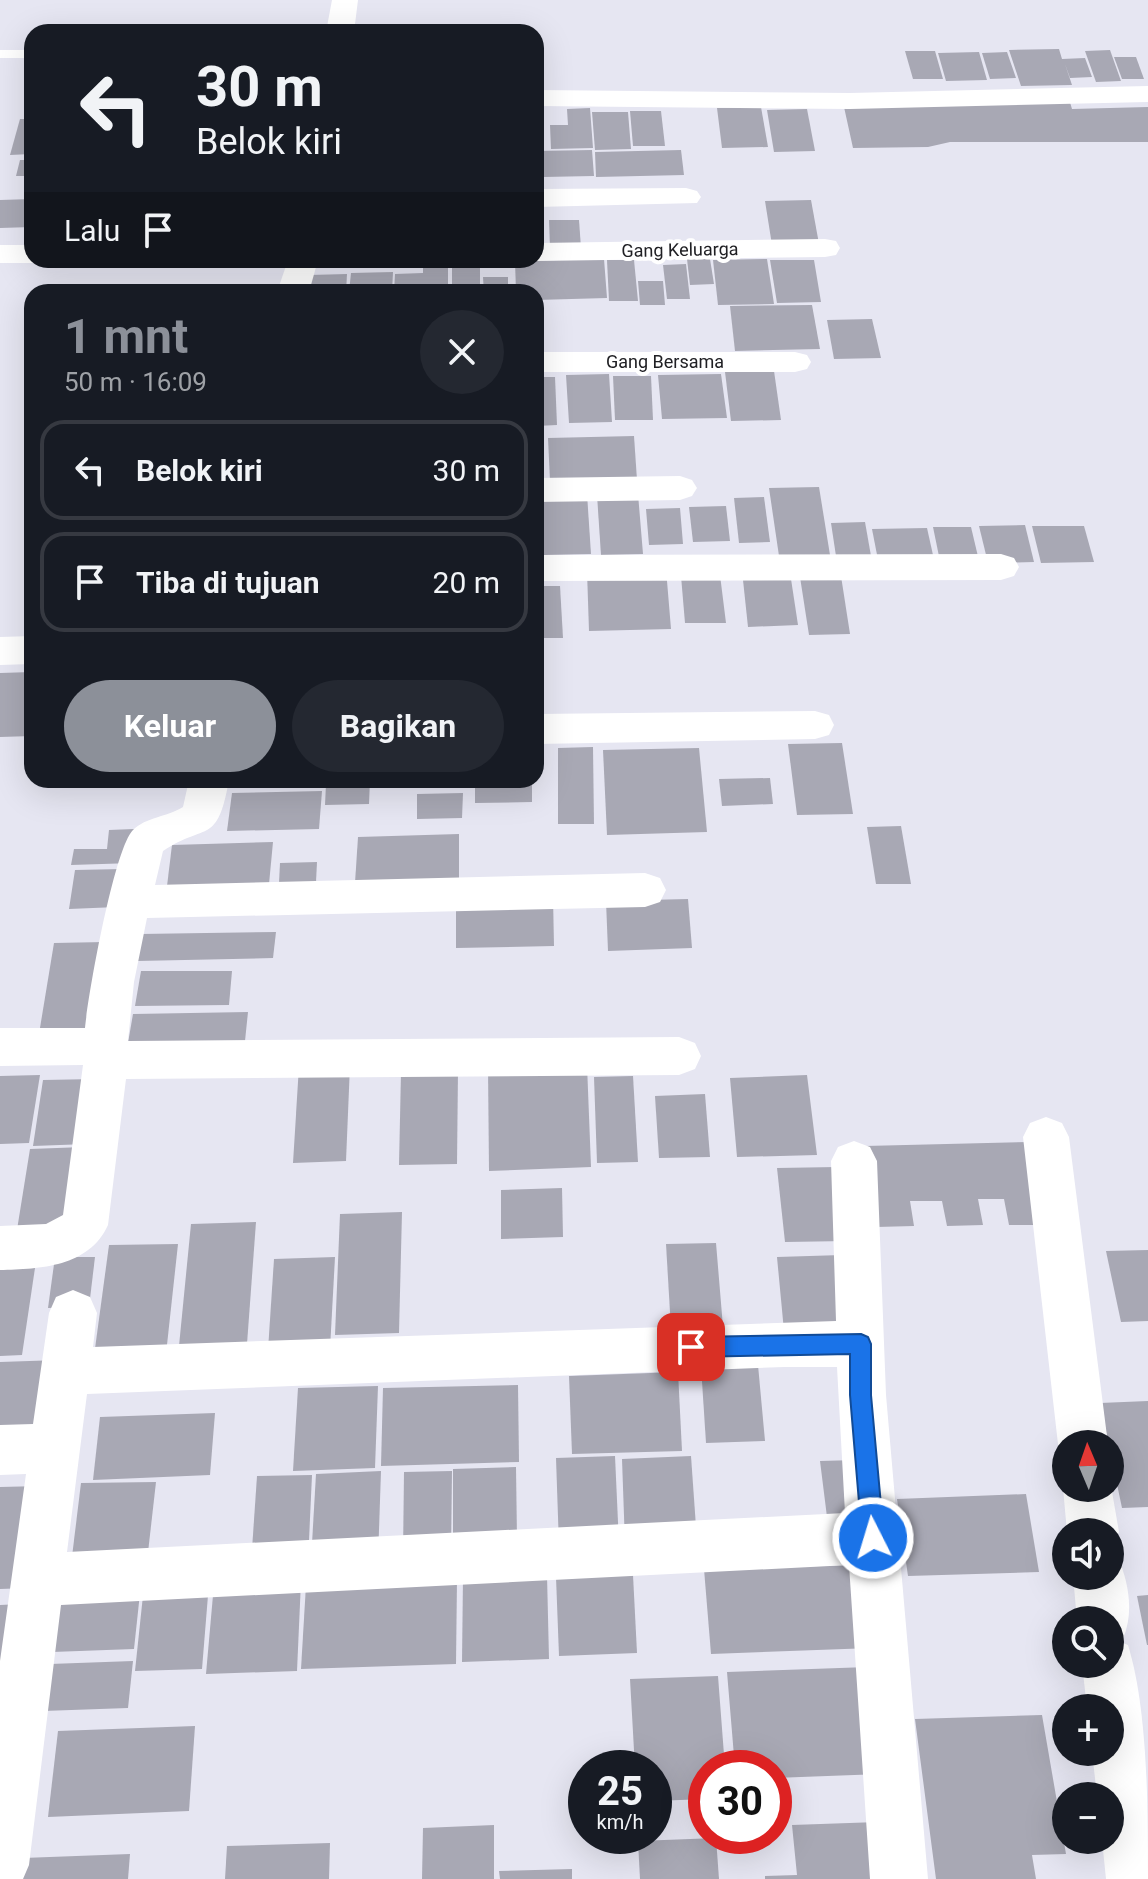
<!DOCTYPE html>
<html lang="id">
<head>
<meta charset="utf-8">
<style>
  :root { --surface:#171b24; --page:#242831; --text:#f1f3f6; --muted:#9ea1a6; --line:#363941; --accent:#8c9099 }
  body { margin:0; font-family:Roboto,sans-serif; background:var(--page); color:var(--text); height:100vh; display:flex; flex-direction:column; font-size:30px; white-space:nowrap }
  * { box-sizing:border-box; margin:0 }
  p { font-size:26px; color:var(--muted) }
  .icon { flex:none; width:44px; height:44px; fill:none; stroke:currentColor; stroke-width:2; stroke-linecap:round; stroke-linejoin:round }
  .map { position:relative; flex:1; overflow:hidden }
  .drawer { position:absolute; left:24px; top:284px; width:520px; height:504px; display:flex; flex-direction:column; background:var(--surface); border-radius:24px; box-shadow:0 8px 32px #0002 }
  .drawer>* { flex:none }
  .banner { position:absolute; left:24px; top:24px; width:520px; height:244px; border-radius:24px; box-shadow:0 8px 32px #0002; background:#171b24; color:var(--text); overflow:hidden }
  .needle { width:52px; rotate:358deg }
  .tools { position:absolute; left:1052px; top:1430px; display:grid; gap:16px }
  .tools a { display:grid; place-items:center; width:72px; height:72px; border-radius:50%; background:var(--surface); box-shadow:0 8px 32px #0002; font-size:40px }
  .speed { position:absolute; left:568px; top:1750px; display:flex; gap:16px; font-size:40px; font-weight:700; text-align:center }
  .speed>* { display:grid; place-content:center; width:104px; height:104px; border-radius:50%; background:var(--surface); box-shadow:0 8px 32px #0002; line-height:1 }
  .speed small { font-size:20px; font-weight:400 }
  .speed .limit { border:12px solid #d22; background:#fff; color:#111 }
  .pin { position:absolute; display:grid; place-items:center; width:68px; height:68px; color:#fff; margin:-34px; border-radius:16px; box-shadow:0 4px 12px #0006 }
  .me { position:absolute; width:88px; margin:-44px; rotate:355deg; stroke-linejoin:round; filter:drop-shadow(0 0 6px #0008) }
  .turn { display:flex; align-items:center; gap:28px; height:168px; padding:0 40px; font-size:36px }
  .turn .icon { width:104px; height:104px; stroke-width:2.5 }
  .turn b { display:block; font-size:56px; line-height:68px }
  .then { display:flex; align-items:center; height:76px; padding:0 40px; background:#0003; gap:16px; font-size:30px }
  .round { display:grid; place-items:center; flex:none; width:84px; height:84px; border-radius:42px; background:var(--page) }
  .summary { display:flex; align-items:center; justify-content:space-between; height:136px; padding:0 40px }
  h1 { font-size:48px; font-weight:700; line-height:60px; color:var(--accent) }
  .cta { display:flex; gap:16px; margin-top:auto; padding:16px 40px }
  .cta a { flex:1; height:92px; border-radius:48px; background:var(--accent); color:#fff; font-size:32px; font-weight:700; line-height:92px; text-align:center }
  .cta a+a { background:var(--page); color:var(--text) }
  ul { padding:0; list-style:none }
  li { display:flex; align-items:center; gap:24px; height:100px; margin:0 16px 12px; padding:0 24px; border:4px solid var(--line); border-radius:24px }
  li div { flex:1 }
  li b { display:block; font-size:30px }
  li em { font-style:normal }
  .map>svg:first-child { display:block }
  .building { fill:#a8a8b4 }
  .lines { fill:none; stroke-linecap:round; stroke-linejoin:round }
  .service { fill:#fff; fill-rule:evenodd }
  .minor { fill:#fff; fill-rule:evenodd }
  .route { fill:#1a73e8; stroke:#114b97; stroke-width:2 }
  .labels { text-anchor:middle; stroke-width:8; stroke-linejoin:round; paint-order:stroke }
  .far-street-label { font-size:18px; fill:#202024; stroke:#fff }
</style>
</head>
<body>
<div class="map">
<svg width="1148" height="1879" viewBox="0 0 1148 1879">
  <rect width="100%" height="100%" fill="#e6e6f2"/>
  <g class="building">
    <path d="M1059,49L1062,59L1085,58L1092,77L1070,78L1065,64L1072,85L1021,86L1009,50Z"/>
    <path d="M1110,50L1121,81L1096,82L1085,51Z"/>
    <path d="M905,51H935L943,79H913Z"/>
    <path d="M979,52L987,80L946,81L938,53Z"/>
    <path d="M1007,52L1016,78L990,79L982,53Z"/>
    <path d="M1114,57H1136L1144,79H1122Z"/>
    <path d="M1069,99L1072,109L1148,107V142H950L928,147L853,148L844,107Z"/>
    <path d="M761,107L768,147L722,148L717,108Z"/>
    <path d="M590,108L593,148L551,149L550,125H568L567,109Z"/>
    <path d="M807,109L815,151L774,152L767,110Z"/>
    <path d="M630,111H661L665,146H633Z"/>
    <path d="M592,112H628L631,149L595,150Z"/>
    <path d="M20,119H32L31,154L10,155Z"/>
    <path d="M592,150L594,176L543,177V186H536V151Z"/>
    <path d="M681,150L684,175L596,177L595,152Z"/>
    <path d="M20,160H32V176H16Z"/>
    <path d="M32,199V227L0,228V200Z"/>
    <path d="M811,200L819,244L772,245L765,201Z"/>
    <path d="M549,220H579L581,248H550Z"/>
    <path d="M604,259L607,298L536,300V292H516L515,261Z"/>
    <path d="M687,259H710L714,284L690,285Z"/>
    <path d="M767,259L774,304L718,305L713,260Z"/>
    <path d="M607,260H634L638,301H609Z"/>
    <path d="M770,260H814L821,302L777,303Z"/>
    <path d="M686,264L690,299H667L663,265Z"/>
    <path d="M448,266V292H394L395,274L423,273V267Z"/>
    <rect x="452" y="266" width="28" height="26"/>
    <path d="M393,272L392,292H349L351,273Z"/>
    <path d="M347,274L346,292H307L309,275Z"/>
    <path d="M483,277H508V292H484Z"/>
    <path d="M638,281H663L665,305H640Z"/>
    <path d="M812,305L820,349L735,351L730,306Z"/>
    <path d="M872,319L881,358L834,359L827,320Z"/>
    <path d="M774,371L781,420L731,421L725,372Z"/>
    <path d="M609,374L612,422L569,423L566,375Z"/>
    <path d="M721,374L727,418L662,419L658,375Z"/>
    <path d="M613,376H651L653,420H615Z"/>
    <path d="M536,377H555L557,425L536,426Z"/>
    <path d="M634,436L637,480L550,481L548,438Z"/>
    <path d="M819,487L830,555L779,556L769,488Z"/>
    <path d="M587,494L591,554L544,555L543,495Z"/>
    <path d="M638,494L643,554L601,555L597,495Z"/>
    <path d="M764,497L770,542L739,543L734,498Z"/>
    <path d="M726,506L730,541L693,542L689,507Z"/>
    <path d="M680,508L683,544L649,545L646,509Z"/>
    <path d="M865,522L871,556H836L831,523Z"/>
    <path d="M1025,525L1034,562L988,563L979,526Z"/>
    <path d="M1032,526H1084L1094,562L1041,563Z"/>
    <path d="M933,527H971L980,565L941,566Z"/>
    <path d="M927,528L935,564L879,565L872,529Z"/>
    <path d="M666,569L671,629L589,631L587,571Z"/>
    <path d="M720,575L726,623H685L681,576Z"/>
    <path d="M841,576L850,634L809,635L800,577Z"/>
    <path d="M791,579L798,625L748,627L743,580Z"/>
    <path d="M536,586H560L563,638H536Z"/>
    <path d="M32,672V736L0,737V673Z"/>
    <path d="M842,743L853,814L797,815L788,744Z"/>
    <path d="M593,747L594,824H558V748Z"/>
    <path d="M699,748L707,832L607,835L603,750Z"/>
    <path d="M770,778L773,804L722,806L719,779Z"/>
    <path d="M235,780H370L369,804L325,805L326,784L234,786Z"/>
    <rect x="417" y="780" width="50" height="5"/>
    <path d="M475,780H532V802L475,803Z"/>
    <path d="M322,791L319,829L227,831L232,793Z"/>
    <path d="M463,793L462,818L417,819V794Z"/>
    <path d="M901,826L911,884H876L867,827Z"/>
    <path d="M134,829L133,863L71,865L74,849H107L109,830Z"/>
    <path d="M459,834V881L355,883L358,837Z"/>
    <path d="M273,842L269,884L167,886L172,845Z"/>
    <path d="M317,862L316,882L279,883L280,863Z"/>
    <path d="M123,869L117,907L69,909L75,870Z"/>
    <path d="M553,897L554,946L456,948V899Z"/>
    <path d="M688,899L692,948L608,951L606,901Z"/>
    <path d="M276,932L273,958L137,961L140,934Z"/>
    <path d="M105,942L91,1038L38,1040L54,943Z"/>
    <path d="M141,971H232L229,1005L135,1006Z"/>
    <path d="M248,1012L245,1041L128,1043L133,1014Z"/>
    <path d="M350,1065L346,1161L293,1163L299,1066Z"/>
    <path d="M587,1065L591,1167L489,1171L488,1067Z"/>
    <path d="M458,1070L457,1164L399,1165L401,1072Z"/>
    <path d="M40,1075L29,1143L0,1144V1076Z"/>
    <path d="M807,1075L817,1155L737,1157L730,1078Z"/>
    <path d="M633,1076L638,1162L597,1163L594,1077Z"/>
    <path d="M96,1079L87,1144L33,1146L43,1080Z"/>
    <path d="M705,1094L710,1157L659,1158L655,1096Z"/>
    <path d="M1030,1142L1047,1225H1009L1004,1199H978L983,1225L947,1226L942,1201H910L914,1226L876,1227L865,1146Z"/>
    <path d="M84,1147L72,1235L16,1236L30,1149Z"/>
    <path d="M837,1167L847,1241L785,1242L777,1168Z"/>
    <path d="M562,1188L563,1237L501,1239V1190Z"/>
    <path d="M402,1212L399,1333L335,1335L340,1214Z"/>
    <path d="M256,1222L247,1344L179,1346L191,1224Z"/>
    <path d="M716,1243L723,1327L671,1329L666,1244Z"/>
    <path d="M178,1244L166,1354L94,1356L109,1245Z"/>
    <path d="M1148,1250V1321L1121,1322L1106,1251Z"/>
    <path d="M842,1255L851,1329L784,1331L777,1257Z"/>
    <path d="M55,1257H95L89,1307L48,1308Z"/>
    <path d="M335,1257L330,1349L268,1350L274,1259Z"/>
    <path d="M35,1268L22,1355L0,1356V1269Z"/>
    <path d="M59,1360L48,1443L0,1444V1362Z"/>
    <path d="M758,1365L765,1441L706,1443L701,1366Z"/>
    <path d="M678,1372L682,1451L572,1454L569,1376Z"/>
    <path d="M518,1385L519,1462L381,1466L383,1388Z"/>
    <path d="M378,1386L375,1468L293,1471L298,1388Z"/>
    <path d="M1148,1401V1507L1122,1508L1100,1403Z"/>
    <path d="M215,1413L210,1475L93,1480L100,1417Z"/>
    <path d="M615,1456L619,1544L559,1546L556,1458Z"/>
    <path d="M691,1456L697,1541L625,1544L622,1459Z"/>
    <path d="M856,1460L865,1532L829,1533L820,1461Z"/>
    <path d="M516,1467L517,1539L453,1541V1469Z"/>
    <path d="M381,1471L378,1559L311,1561L316,1474Z"/>
    <path d="M452,1471L451,1553L403,1555L404,1472Z"/>
    <path d="M312,1475L308,1562L251,1564L257,1476Z"/>
    <path d="M156,1482L146,1570L70,1573L81,1483Z"/>
    <path d="M41,1486L27,1588L0,1589V1487Z"/>
    <path d="M1026,1494L1039,1572L908,1576L897,1499Z"/>
    <path d="M861,1565L872,1648L711,1654L704,1569Z"/>
    <path d="M547,1575L549,1659L462,1662L463,1577Z"/>
    <path d="M633,1575L637,1653L559,1656L556,1577Z"/>
    <path d="M457,1579L456,1664L301,1669L306,1585Z"/>
    <path d="M301,1581L297,1671L206,1674L214,1584Z"/>
    <path d="M209,1583L202,1669L135,1671L144,1586Z"/>
    <path d="M140,1593L134,1649L52,1652L59,1596Z"/>
    <path d="M1148,1595V1645H1147L1137,1596Z"/>
    <path d="M21,1604L0,1696V1605Z"/>
    <path d="M133,1661L128,1708L43,1711L50,1664Z"/>
    <path d="M868,1667L881,1774L774,1778V1768H735L727,1672Z"/>
    <path d="M718,1676L725,1768H706V1799L654,1801V1768H635L630,1679Z"/>
    <path d="M1042,1715L1066,1854L1032,1855L1036,1879H936L915,1719Z"/>
    <path d="M195,1726L189,1811L48,1817L58,1731Z"/>
    <path d="M878,1822L884,1879H765V1876L797,1875L792,1825Z"/>
    <path d="M494,1825V1879H422L423,1828Z"/>
    <path d="M716,1838L719,1879H640L638,1841Z"/>
    <path d="M330,1843L329,1879H225L227,1846Z"/>
    <path d="M130,1854L128,1879H20L23,1858Z"/>
    <path d="M572,1869V1879H500L499,1871Z"/>
  </g>
  <g class="lines">
    <rect class="service" x="0" y="50" width="32" height="8"/>
    <g class="minor">
      <path d="M332,0H358L354,32H326Z"/>
      <path d="M1148,86V102L850,109L536,106V90L850,93Z"/>
      <path d="M686,188L697,191L701,197L697,203L536,207V189Z"/>
      <path d="M825,239L836,241L840,248L836,255L825,257L536,261L531,260H536V243Z"/>
      <path d="M0,245H32V260H43L32,263H0Z"/>
      <path d="M288,260H318L309,292H277Z"/>
      <path d="M536,352H795L807,355L811,362L807,369L795,372H536Z"/>
      <path d="M680,476L692,480L697,488L692,496L680,500L536,502V478Z"/>
      <path d="M1001,554L1014,558L1019,567L1014,576L1001,580L536,581V555Z"/>
      <path d="M32,636V664L0,665V637Z"/>
      <path d="M815,711L829,715L834,725L829,735L815,739L536,744V714Z"/>
      <path d="M189,780H229C217,846 207,822 163,851L155,885L645,873L660,878L666,890L660,902L645,907L147,918L134,982L128,1041L679,1037L695,1043L701,1056L695,1069L679,1075L126,1079L108,1225C89,1267 40,1269 0,1270V1226L46,1224L63,1215L83,1065L0,1066V1028H85C88,995 114,849 133,830C146,817 167,817 183,807Z"/>
      <path d="M1046,1117L1062,1123L1069,1137L1108,1444H1066V1462L1058,1444L1023,1137L1030,1123Z"/>
      <path d="M854,1141L870,1147L877,1161L886,1395L928,1879H870L849,1565L61,1605L29,1865L23,1879H0V1661L26,1474L0,1475V1425L33,1424L49,1313L56,1297L73,1290L90,1297L97,1313L93,1347L836,1321L831,1161L838,1147ZM784,1367H837L845,1513L67,1552L87,1394Z"/>
      <path d="M1066,1480V1488H1110V1480L1119,1532L1111,1550L1110,1532H1067L1063,1488Z"/>
      <path d="M1110,1554L1118,1557C1129,1584 1134,1612 1123,1639L1118,1641L1128,1645C1148,1710 1148,1808 1148,1879H1106L1102,1840H1110V1796H1097L1092,1752H1110V1708H1087L1082,1664H1110V1620H1077L1073,1576H1110Z"/>
    </g>
  </g>
  <path class="route" d="M861,1334L868,1337L871,1344V1395L884,1538L881,1546L873,1549L865,1546L862,1538L850,1395V1354L691,1357L684,1354L680,1347L684,1340L691,1337Z"/>
  <g class="labels">
    <g class="far-street-label">
      <text transform="translate(680 250) rotate(-1)" y="6">Gang Keluarga</text>
      <text x="665" y="368">Gang Bersama</text>
    </g>
  </g>
</svg>
<div class="tools">
<a><svg class="needle" viewBox="-14 -14 28 28"><path d="M0-13l5 13h-10z" fill="#e53935"/><path d="M0 13l5-13h-10z" fill="#9ea1a6"/></svg></a>
<a><svg class="icon" aria-label="sound" viewBox="0 0 24 24"><path d="M4 9h4l5-4v14l-5-4H4zM17 9q2 3 0 6"/></svg></a>
<a><svg class="icon" aria-label="search" viewBox="0 0 24 24"><circle cx="10" cy="10" r="6"/><path d="M15 15l6 6"/></svg></a>
<a>+</a>
<a>−</a>
</div>
<div class="speed"><div>25<small>km/h</small></div><div class="limit">30</div></div>
<div class="pin" style="left:691px;top:1347px;background:#d93025"><svg class="icon" aria-label="arrive" viewBox="0 0 24 24"><path d="M6 21V4h12l-3 4 3 4H6"/></svg></div>
<svg class="me" style="left:873px;top:1538px" viewBox="-20 -20 40 40"><circle r="17" fill="#1a73e8" stroke="#fff" stroke-width="3"/><path d="M0-11L8 9 0 5-8 9z" fill="#fff"/></svg>
<div class="banner">
<div class="turn"><svg class="icon" aria-label="left" viewBox="0 0 24 24"><path d="M17 20v-9H6M10 6l-5 5 5 5"/></svg><div><b>30 m</b>Belok kiri</div></div>
<div class="then">Lalu<svg class="icon" aria-label="arrive" viewBox="0 0 24 24"><path d="M6 21V4h12l-3 4 3 4H6"/></svg></div>
</div>
<section class="drawer">
<div class="summary"><div><h1>1 mnt</h1><p>50 m · 16:09</p></div><a class="round"><svg class="icon" aria-label="close" viewBox="0 0 24 24"><path d="M6 6l12 12M18 6L6 18"/></svg></a></div>
<ul>
<li><svg class="icon" aria-label="left" viewBox="0 0 24 24"><path d="M17 20v-9H6M10 6l-5 5 5 5"/></svg><div><b>Belok kiri</b></div><em>30 m</em></li>
<li><svg class="icon" aria-label="arrive" viewBox="0 0 24 24"><path d="M6 21V4h12l-3 4 3 4H6"/></svg><div><b>Tiba di tujuan</b></div><em>20 m</em></li>
</ul>
<div class="cta"><a>Keluar</a><a>Bagikan</a></div>
</section>
</div>
</body>
</html>
